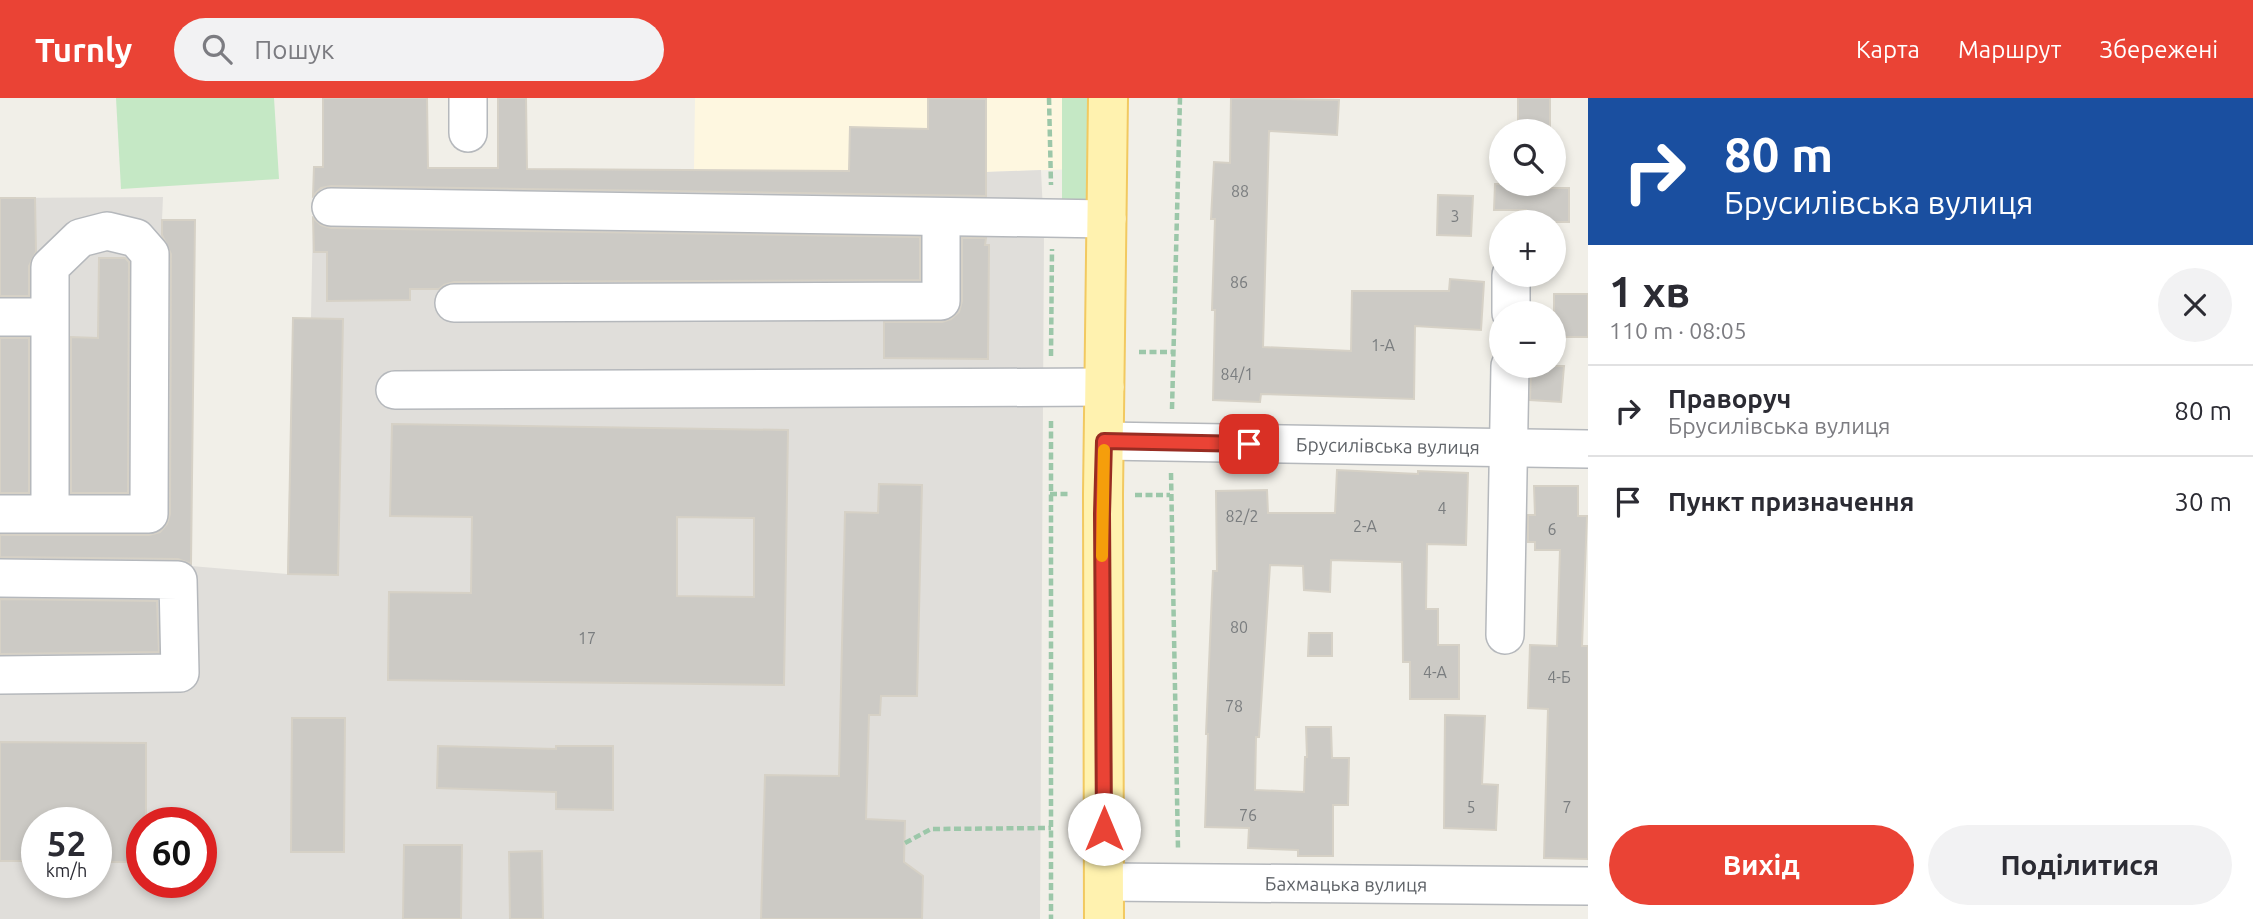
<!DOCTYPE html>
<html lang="uk">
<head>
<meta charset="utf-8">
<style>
  :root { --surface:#fff; --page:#f2f2f3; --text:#2b2b33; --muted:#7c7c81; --line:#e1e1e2; --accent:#ea4335 }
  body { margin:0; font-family:Ubuntu,sans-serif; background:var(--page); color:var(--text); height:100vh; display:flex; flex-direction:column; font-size:26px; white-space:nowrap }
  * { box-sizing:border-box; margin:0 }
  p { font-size:23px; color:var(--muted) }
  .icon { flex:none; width:38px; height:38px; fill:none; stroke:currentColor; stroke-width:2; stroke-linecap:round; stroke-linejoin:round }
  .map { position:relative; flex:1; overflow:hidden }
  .sheet { display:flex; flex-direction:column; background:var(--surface); width:665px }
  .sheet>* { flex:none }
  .hud { background:#1a4fa0; color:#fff; overflow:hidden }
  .tools { position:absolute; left:1489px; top:21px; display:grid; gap:14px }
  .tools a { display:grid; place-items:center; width:77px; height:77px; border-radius:50%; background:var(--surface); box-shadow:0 4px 10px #0003; font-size:35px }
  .speed { position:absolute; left:21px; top:709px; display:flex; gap:14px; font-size:35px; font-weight:700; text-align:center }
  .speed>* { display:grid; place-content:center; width:91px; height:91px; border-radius:50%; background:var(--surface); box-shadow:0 4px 10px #0003; line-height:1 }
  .speed small { font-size:18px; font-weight:400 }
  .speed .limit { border:10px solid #d22; background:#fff; color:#111 }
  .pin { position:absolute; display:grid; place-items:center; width:60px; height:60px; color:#fff; margin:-30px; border-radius:14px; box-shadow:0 4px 10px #0006 }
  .me { position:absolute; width:77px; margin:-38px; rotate:0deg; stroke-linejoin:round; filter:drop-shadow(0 0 5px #0008) }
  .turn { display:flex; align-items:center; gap:24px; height:147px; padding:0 21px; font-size:32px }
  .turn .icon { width:91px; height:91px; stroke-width:2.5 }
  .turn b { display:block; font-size:49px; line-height:60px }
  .round { display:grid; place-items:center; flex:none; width:74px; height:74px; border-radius:37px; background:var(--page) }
  .overview { display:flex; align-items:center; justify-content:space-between; height:119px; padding:0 21px }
  h1 { font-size:42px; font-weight:700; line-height:52px }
  .cta { display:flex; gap:14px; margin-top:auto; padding:14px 21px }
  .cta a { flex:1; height:80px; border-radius:42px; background:var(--accent); color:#fff; font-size:28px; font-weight:700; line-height:80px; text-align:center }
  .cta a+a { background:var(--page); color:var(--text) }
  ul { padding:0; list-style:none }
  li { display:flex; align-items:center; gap:21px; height:91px; padding:0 21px; border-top:2px solid var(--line) }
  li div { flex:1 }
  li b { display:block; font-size:26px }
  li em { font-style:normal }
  header { display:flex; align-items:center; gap:42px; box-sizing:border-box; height:98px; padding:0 35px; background:var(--accent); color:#fff }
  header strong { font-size:33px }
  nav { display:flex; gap:38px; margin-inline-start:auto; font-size:24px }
  .search { width:490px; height:63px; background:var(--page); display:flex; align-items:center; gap:18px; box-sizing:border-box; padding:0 24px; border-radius:38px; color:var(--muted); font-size:26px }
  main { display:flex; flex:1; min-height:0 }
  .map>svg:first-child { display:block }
  .commercial { fill:#fef7e0 }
  .industrial { fill:#e0deda; fill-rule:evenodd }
  .green { fill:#c5e8c5 }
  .building { fill:#cccac5; stroke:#d6d1c6; stroke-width:2; fill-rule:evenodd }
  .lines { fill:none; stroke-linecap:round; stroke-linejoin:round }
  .minor-casing { stroke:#b5b8bc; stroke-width:40 }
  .major-casing { stroke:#f2c960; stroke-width:42 }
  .path { stroke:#9cc7a9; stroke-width:4.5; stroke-dasharray:7 3.5; stroke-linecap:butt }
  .minor { stroke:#fff; stroke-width:37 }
  .major { stroke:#fff2af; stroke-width:38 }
  .route-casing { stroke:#982c22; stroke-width:18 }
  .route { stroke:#ea4335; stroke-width:12 }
  .slow { stroke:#f59e0b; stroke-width:12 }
  .labels { text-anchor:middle; stroke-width:6; stroke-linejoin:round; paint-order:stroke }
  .number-label { font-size:16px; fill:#7a7d7f }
  .street-label { font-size:19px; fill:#5f6368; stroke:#fff }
</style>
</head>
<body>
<header>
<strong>Turnly</strong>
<div class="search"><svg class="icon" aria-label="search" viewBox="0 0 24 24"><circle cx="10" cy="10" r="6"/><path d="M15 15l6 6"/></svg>Пошук</div>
<nav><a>Карта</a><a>Маршрут</a><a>Збережені</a></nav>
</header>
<main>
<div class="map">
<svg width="1588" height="821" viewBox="0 0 1588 821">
  <rect width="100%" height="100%" fill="#f1efe8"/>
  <path class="commercial" d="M695,0H1078V71L986,74L694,72Z"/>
  <path class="industrial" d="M314,69L986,74L1041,72L1044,136L1040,821H0V100L163,99L162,122H195L191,468L287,476L293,220H311ZM37,724H96V784H37ZM142,724H201V784H142Z"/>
  <g class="green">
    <path d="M116,0H274L279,81L121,91Z"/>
    <path d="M1062,0H1095V107L1062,105Z"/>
  </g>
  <g class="building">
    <path d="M323,0H427L428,70H498V0H526L527,71L849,73L850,29L928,31V0L986,1V98L331,88L321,90L313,98L314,69H323Z"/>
    <path d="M1231,0L1339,2L1337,37L1269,33L1263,249L1351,253L1352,193H1449L1450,181L1484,184L1481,232L1415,228L1414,301L1261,296L1260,304L1213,302L1215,212H1212L1215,121H1211L1214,64L1230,65Z"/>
    <rect x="1518" y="0" width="32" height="33"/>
    <path d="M1495,86H1550V90H1569V124H1526V112H1494Z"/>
    <path d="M1438,97L1473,98L1471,138L1437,137Z"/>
    <path d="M0,100H35L36,154L29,168V198H0Z"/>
    <path d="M313,120L321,127L331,130L920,139V182L454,184L444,187L439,191H410V202L327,203V154H314Z"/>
    <path d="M162,122H195L191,466L178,461L0,459V437H149L160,434L167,426L170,416L171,156L162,137Z"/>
    <path d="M962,140H986L985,147H989L988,261L884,260V224H942L951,221L959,214L962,203Z"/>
    <path d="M99,160H125L129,164L128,395H71V239L98,240Z"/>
    <rect x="1554" y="196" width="34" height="43"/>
    <path d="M293,220L343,221L338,477L288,476Z"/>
    <rect x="0" y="240" width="29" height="155"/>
    <path d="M1531,268H1564L1561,304L1530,302Z"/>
    <path d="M392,326L788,332L784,587L388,582L389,494L471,495L472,419L390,418ZM677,419L754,420V499L677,498Z"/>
    <path d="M1337,372L1418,376V373L1468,375L1466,447L1427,446L1426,511H1438V547H1459V601H1410V564H1403L1402,464L1331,462L1330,494L1304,492L1303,468L1270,467L1259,639H1256L1255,692L1304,694L1305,659H1307L1306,629H1331L1332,660H1349L1348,707H1333V758H1298V752L1248,750L1249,730L1205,729L1208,636H1206L1213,473H1217L1216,393L1267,392L1268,415H1335Z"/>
    <path d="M879,386L922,387L917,598H881L880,617H869L866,721L905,723L904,764L923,778L922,821H761L765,677L839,678L845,414L878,415Z"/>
    <path d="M1534,388H1578V418H1587L1582,548H1588V761L1544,760L1548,611L1528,610L1530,547L1557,548L1560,452H1535V444H1528V417H1535Z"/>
    <path d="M0,501L157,503L159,554L0,556Z"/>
    <path d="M1309,535H1332V558H1308Z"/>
    <path d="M1445,617L1485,618L1482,686L1498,687L1496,732L1444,730Z"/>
    <path d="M292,620H345L344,754H291Z"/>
    <path d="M0,644L146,645V724H142V764H96V724H37V763H0Z"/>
    <path d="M438,648L556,651V648H613V712L556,711V694L437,690Z"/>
    <path d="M404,747H462L461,821H403Z"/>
    <path d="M542,753L543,821H510L509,754Z"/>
  </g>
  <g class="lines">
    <defs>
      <g id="minor">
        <path d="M468,35V0"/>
        <path d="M331,109L1107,121"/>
        <path d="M454,205L941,203V120"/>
        <path d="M1511,215V177"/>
        <path d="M0,219H49"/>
        <path d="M395,292L1105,289"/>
        <path id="s1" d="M1104,343L1588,351"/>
        <path d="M0,416H149L150,156L136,140L107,133L80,140L50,169V415"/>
        <path d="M0,480L178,482L180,575L0,577"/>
        <path d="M1505,537L1510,268"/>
        <path id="s2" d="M1104,784L1588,788"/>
      </g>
      <path id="major" d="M1104,821L1103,396L1108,0"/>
    </defs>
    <use href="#minor" class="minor-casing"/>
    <use href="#major" class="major-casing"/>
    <g class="path">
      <path d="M1049,0L1051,87"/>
      <path d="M1139,254H1173"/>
      <path d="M1051,258L1052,151"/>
      <path d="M1172,311L1180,0"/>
      <path d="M1051,323V821"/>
      <path d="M1171,375L1178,751"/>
      <path d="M1050,396H1070"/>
      <path d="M1135,397H1170"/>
      <path d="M905,745L931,731L1051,730"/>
    </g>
    <use href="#minor" class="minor"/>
    <use href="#major" class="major"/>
  </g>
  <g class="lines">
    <defs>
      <path id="route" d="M1104,731L1102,416L1104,343L1249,346"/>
    </defs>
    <use href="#route" class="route-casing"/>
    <use href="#route" class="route"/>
    <path class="slow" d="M1102,458L1104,352"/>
  </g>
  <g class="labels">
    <g class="number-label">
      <text x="1240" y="99">88</text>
      <text x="1455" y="124">3</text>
      <text x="1239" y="190">86</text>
      <text x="1383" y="253">1-А</text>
      <text x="1237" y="282">84/1</text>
      <text x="1442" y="416">4</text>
      <text x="1242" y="424">82/2</text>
      <text x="1365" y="434">2-А</text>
      <text x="1552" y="437">6</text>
      <text x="1239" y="535">80</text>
      <text x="587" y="546">17</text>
      <text x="1435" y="580">4-А</text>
      <text x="1559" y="585">4-Б</text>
      <text x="1234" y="614">78</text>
      <text x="1471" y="715">5</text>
      <text x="1567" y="715">7</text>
      <text x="1248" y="723">76</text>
    </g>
    <g class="street-label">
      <text dy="7" stroke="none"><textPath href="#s1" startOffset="284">Брусилівська вулиця</textPath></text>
      <text dy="7" stroke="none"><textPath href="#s2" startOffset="242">Бахмацька вулиця</textPath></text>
    </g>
  </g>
</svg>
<div class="tools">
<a><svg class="icon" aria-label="search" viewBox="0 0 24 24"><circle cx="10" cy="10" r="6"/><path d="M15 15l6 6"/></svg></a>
<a>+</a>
<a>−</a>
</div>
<div class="speed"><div>52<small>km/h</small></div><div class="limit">60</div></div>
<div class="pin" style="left:1249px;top:346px;background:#d93025"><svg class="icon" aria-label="arrive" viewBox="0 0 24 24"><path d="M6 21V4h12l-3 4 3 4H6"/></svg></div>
<svg class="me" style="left:1104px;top:731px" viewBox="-20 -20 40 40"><circle r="19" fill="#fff"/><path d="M0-13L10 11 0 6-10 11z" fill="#ea4335"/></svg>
</div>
<section class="sheet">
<div class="hud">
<div class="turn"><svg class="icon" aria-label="right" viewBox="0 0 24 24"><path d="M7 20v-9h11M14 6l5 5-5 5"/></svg><div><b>80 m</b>Брусилівська вулиця</div></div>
</div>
<div class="overview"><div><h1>1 хв</h1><p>110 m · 08:05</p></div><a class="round"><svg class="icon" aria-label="close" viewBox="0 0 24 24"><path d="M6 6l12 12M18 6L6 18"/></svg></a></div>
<ul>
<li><svg class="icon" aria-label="right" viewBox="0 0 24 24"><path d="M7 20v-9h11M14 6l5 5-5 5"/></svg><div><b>Праворуч</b><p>Брусилівська вулиця</p></div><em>80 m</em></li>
<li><svg class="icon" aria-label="arrive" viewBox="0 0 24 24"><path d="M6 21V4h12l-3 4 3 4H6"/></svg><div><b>Пункт призначення</b></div><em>30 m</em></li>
</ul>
<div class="cta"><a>Вихід</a><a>Поділитися</a></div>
</section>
</main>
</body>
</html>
